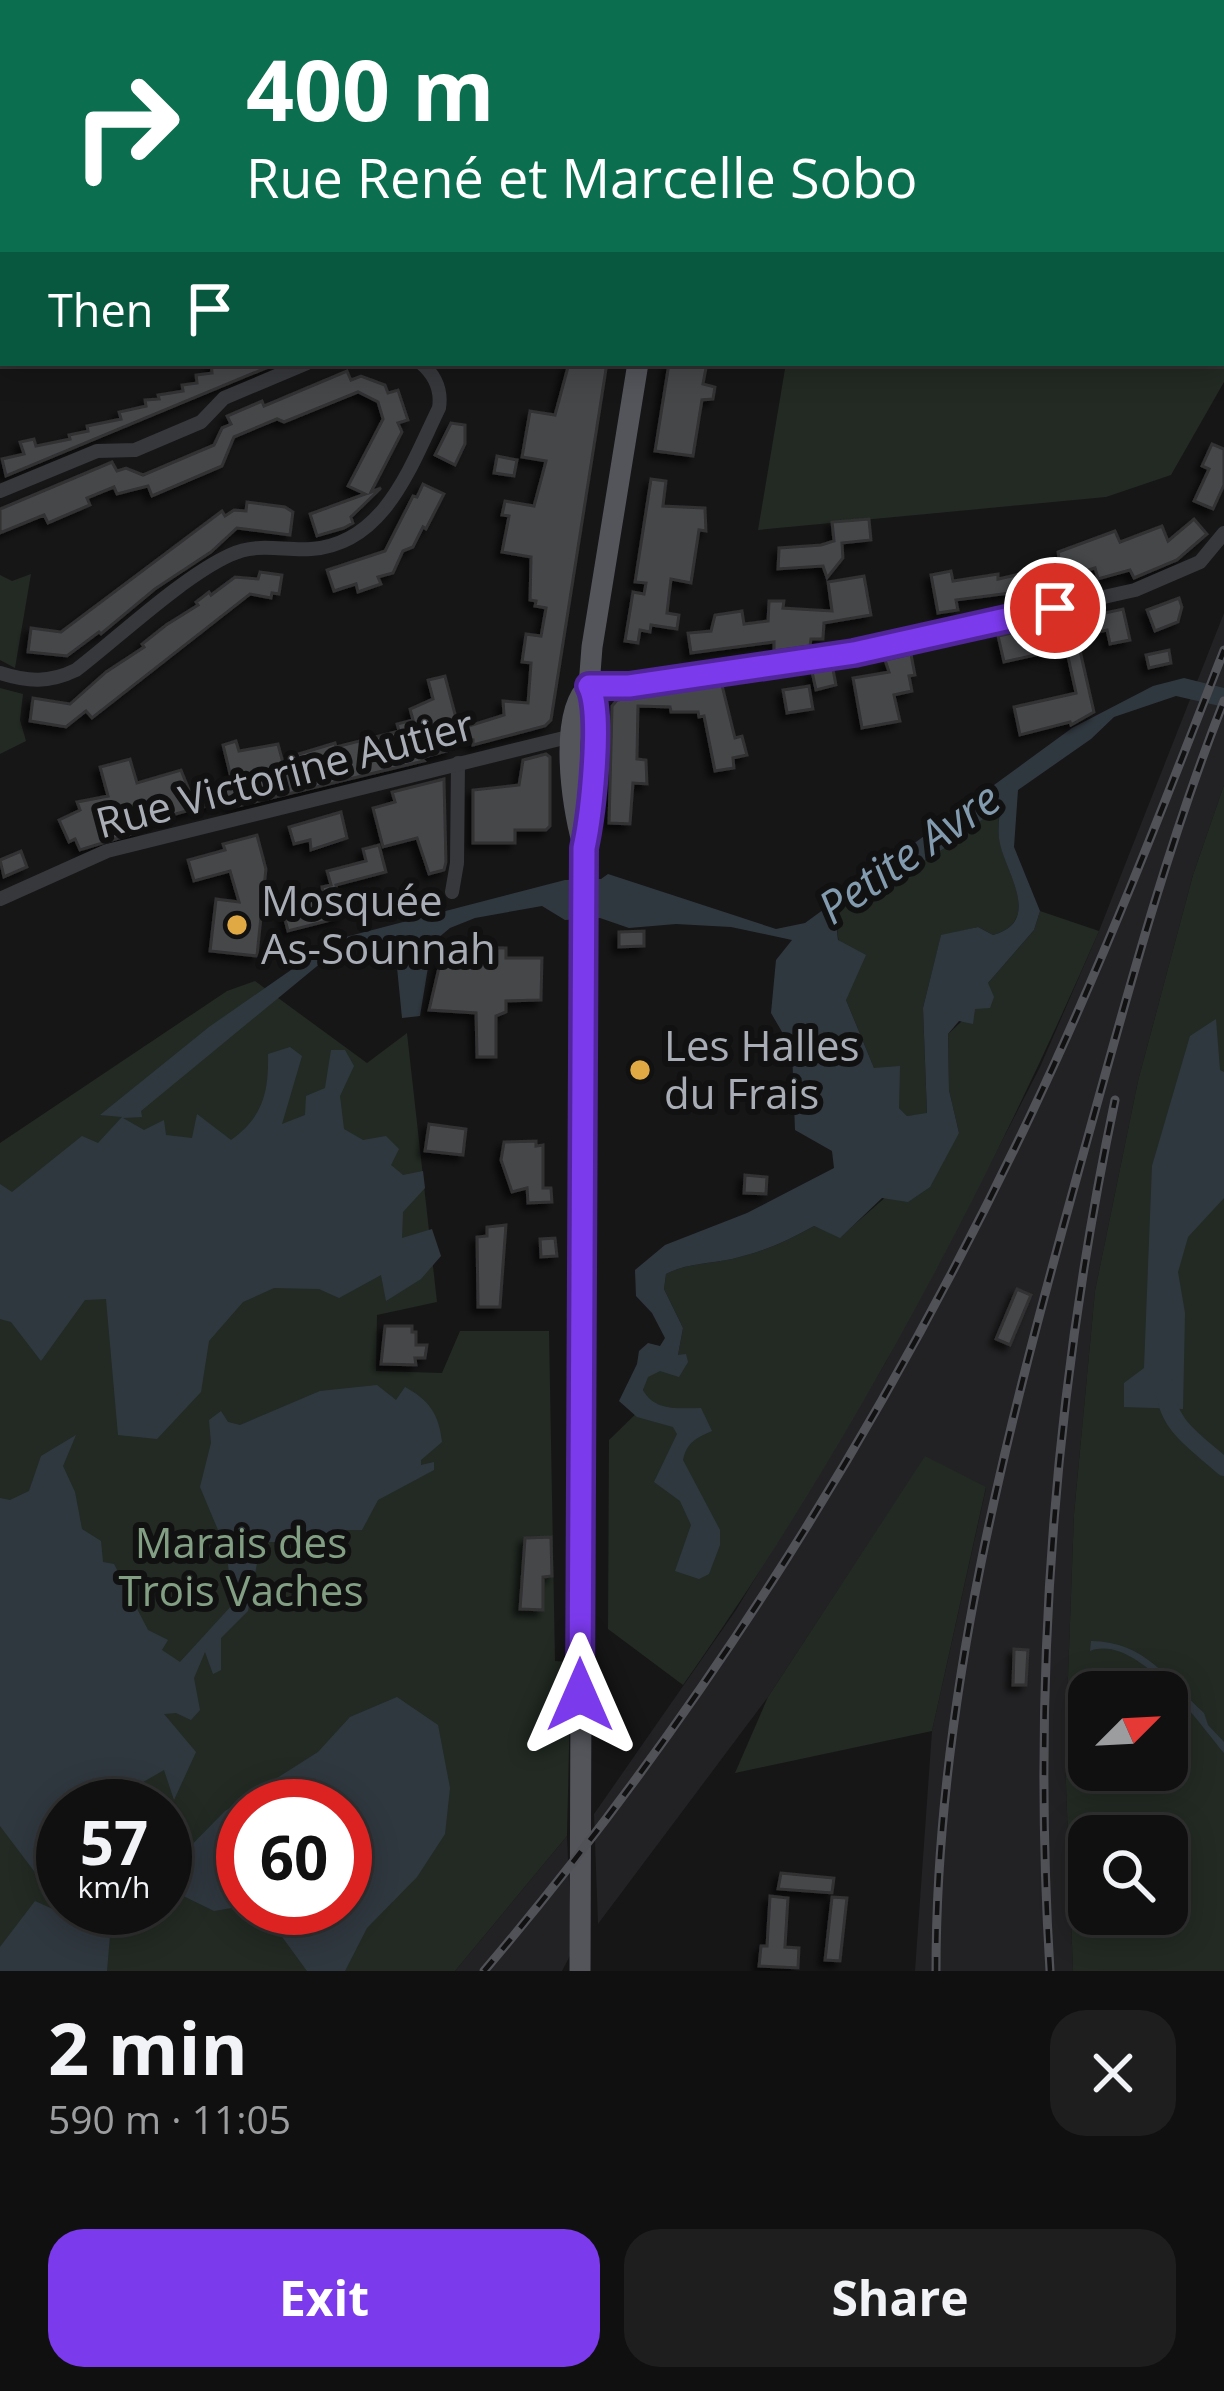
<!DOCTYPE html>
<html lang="en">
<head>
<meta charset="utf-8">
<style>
  :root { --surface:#101011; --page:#1e1e1f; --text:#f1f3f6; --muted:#9c9d9f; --line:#303031; --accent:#7c3aed }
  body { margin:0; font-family:"Open Sans",sans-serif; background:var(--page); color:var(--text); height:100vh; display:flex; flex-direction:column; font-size:45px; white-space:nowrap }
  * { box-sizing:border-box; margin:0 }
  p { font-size:39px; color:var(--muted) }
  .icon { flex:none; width:66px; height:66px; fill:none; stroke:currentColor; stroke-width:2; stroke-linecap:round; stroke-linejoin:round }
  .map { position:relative; height:1971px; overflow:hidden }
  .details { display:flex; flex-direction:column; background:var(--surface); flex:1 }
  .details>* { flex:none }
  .top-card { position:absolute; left:0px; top:0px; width:1224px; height:366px; box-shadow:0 6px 30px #0003,0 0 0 3px var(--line); background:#0b6e4f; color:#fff; overflow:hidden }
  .needle { width:78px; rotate:66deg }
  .tools { position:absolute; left:1068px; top:1671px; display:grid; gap:24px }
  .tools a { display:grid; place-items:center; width:120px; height:120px; border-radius:24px; background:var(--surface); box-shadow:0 6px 30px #0003,0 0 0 3px var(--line); font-size:60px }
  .speed { position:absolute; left:36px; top:1779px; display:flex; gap:24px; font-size:60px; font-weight:700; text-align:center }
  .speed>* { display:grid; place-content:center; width:156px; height:156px; border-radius:50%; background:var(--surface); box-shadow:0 6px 30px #0003,0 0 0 3px var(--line); line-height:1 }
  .speed small { font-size:30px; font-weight:400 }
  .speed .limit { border:18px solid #d22; background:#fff; color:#111 }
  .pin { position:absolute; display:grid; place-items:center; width:102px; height:102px; color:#fff; margin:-51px; border:6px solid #fff; border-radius:50%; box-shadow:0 3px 12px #0007 }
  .me { position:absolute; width:132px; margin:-66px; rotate:0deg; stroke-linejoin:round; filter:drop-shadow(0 0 9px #0008) }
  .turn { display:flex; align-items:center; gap:42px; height:252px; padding:0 48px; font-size:54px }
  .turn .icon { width:156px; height:156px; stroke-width:2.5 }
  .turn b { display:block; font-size:84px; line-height:102px }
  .then { display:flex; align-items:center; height:114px; padding:0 48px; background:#0003; gap:24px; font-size:45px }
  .round { display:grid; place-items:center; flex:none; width:126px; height:126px; border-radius:36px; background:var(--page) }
  .headline { display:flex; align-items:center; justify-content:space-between; height:204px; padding:0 48px }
  h1 { font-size:72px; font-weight:700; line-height:90px }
  .primary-button { display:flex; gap:24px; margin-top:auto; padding:24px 48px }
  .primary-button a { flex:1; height:138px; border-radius:36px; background:var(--accent); color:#fff; font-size:48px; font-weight:700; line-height:138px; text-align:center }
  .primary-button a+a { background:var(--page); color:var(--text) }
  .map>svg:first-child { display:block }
  .built { fill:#222224 }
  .green { fill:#222a23; fill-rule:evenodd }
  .water { fill:#30383f; fill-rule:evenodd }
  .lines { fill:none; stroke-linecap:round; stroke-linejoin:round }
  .canal { stroke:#30383f; stroke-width:18 }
  .building { fill:#45464a; stroke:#303033; stroke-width:3; filter:url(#shadow) }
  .street { stroke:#37383c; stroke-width:14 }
  .secondary { stroke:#45474c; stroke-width:18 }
  .primary { stroke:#53555b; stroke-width:21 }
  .rail-casing { stroke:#505257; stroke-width:9 }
  .rail { stroke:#111112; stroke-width:4.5; stroke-dasharray:14; stroke-linecap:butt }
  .route-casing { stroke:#51269a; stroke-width:30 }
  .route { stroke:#7c3aed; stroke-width:21 }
  .poi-dot { fill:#e1a944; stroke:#111112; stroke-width:4.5 }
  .labels { text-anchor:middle; stroke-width:12; stroke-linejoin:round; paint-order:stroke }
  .street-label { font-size:42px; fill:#a9adb6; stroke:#111112 }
  .poi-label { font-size:42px; fill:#a9adb6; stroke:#111112; text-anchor:start }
  .park-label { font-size:42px; fill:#829f83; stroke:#111112 }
  .water-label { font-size:45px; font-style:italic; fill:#839bae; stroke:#111112 }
</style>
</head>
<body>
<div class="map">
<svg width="1224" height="1971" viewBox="0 0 1224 1971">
  <defs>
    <filter id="shadow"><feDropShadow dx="-5.5" dy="5.5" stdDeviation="3" flood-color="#0009"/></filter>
  </defs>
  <rect width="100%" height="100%" fill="#161617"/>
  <g class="built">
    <path d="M1224,613V785L1193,875L1138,1081L1095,1291L1074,1514L1065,1758L1073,1971H915L932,1731L986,1488L925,1457L768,1697L598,1924L594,1814L736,1610L883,1367L987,1170L1040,1067L1099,931Z"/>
    <path d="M567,1836L572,1952L562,1971H455Z"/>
  </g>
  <g class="green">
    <path d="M848,0H1224V382L1171,475L1106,497L758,530L786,363H1221V3H848Z"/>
    <path d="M31,574L15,668L0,660V575L12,581Z"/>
    <path d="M0,688L23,694L20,720L26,741L0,754Z"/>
    <path d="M1224,785V1971H1073L1065,1758L1074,1514L1095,1291L1138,1081L1193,875ZM1089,1692H1167V1770H1089ZM1089,1836H1167V1914H1089Z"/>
    <path d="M1001,803C999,817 997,829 1000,843C1007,873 1042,922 993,935L978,927L941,936L923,1008L927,1114L907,1116L899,1108L897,1088L874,1068L846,1000L835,913L945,848Z"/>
    <path d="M1040,911L1099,931C985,1193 848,1450 683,1685L608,1629L609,1440L649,1401L643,1390L647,1377L678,1355L683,1328L664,1289L666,1274C688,1263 708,1264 732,1259C763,1252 787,1241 814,1226L840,1237L959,1133L949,1090L948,1034L975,1009L988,983L1034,930Z"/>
    <path d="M255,981L367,1063L407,1033L437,1302L377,1315L376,1371L442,1373L460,1331H549L555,1661L571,1662L567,1836L455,1971H0V1143L227,991ZM63,1806H165V1908H63ZM243,1806H345V1908H243Z"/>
    <path d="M925,1456L986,1487L932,1731L735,1773L768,1697Z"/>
  </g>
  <g class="water">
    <path d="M1184,678L1224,688V707L1176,696L1114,717L1091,739L1018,790L1014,847L1040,911L1034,930L988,983L994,997L990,1008L975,1009L973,1024L959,1021L948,1034L949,1090L959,1133L930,1187L908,1202L882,1198L840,1238L814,1226C787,1241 763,1252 732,1259C708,1264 688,1263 666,1274L664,1289L683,1328L678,1355L686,1354L688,1362L679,1377L660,1371L648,1377L643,1390C655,1412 679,1408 701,1408L712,1431C696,1438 687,1442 683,1460L720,1530V1545L709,1574L699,1579L675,1571L691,1525L680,1501L654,1482L677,1434L673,1427L637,1417L619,1401L637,1364L639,1351L648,1343L660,1346L665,1338L652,1313L636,1296L635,1270L665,1245L747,1213L834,1168L832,1151L795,1130L792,1049L771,1013L776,960L792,940L731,927L676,924L629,928L600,918L565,920L542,906L475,918L450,928L432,943L420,1016L402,1018L394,937L333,953L141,1111L142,1117L123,1118L144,1130L164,1120L166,1135L192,1138L197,1114L231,1140C263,1117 269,1092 268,1054L290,1047L302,1056L282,1124L305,1115L306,1096L325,1088L331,1050H345L354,1066L340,1096L344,1129L363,1140L386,1136L399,1149L391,1165L403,1175L423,1171L425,1188L403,1212L402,1238L432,1229L441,1256L421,1279L386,1301L381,1275L339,1298L319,1289L274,1288L243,1302L209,1341L201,1392L157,1439L118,1435L106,1299L85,1300L41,1361L11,1322L0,1319V1184L12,1192L82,1136L98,1143L122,1117L100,1115L209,1027L334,940L565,880L601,879L608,874L776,929L805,923L1072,728L1153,686ZM1001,805C999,818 997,831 1000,844C1007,874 1042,922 993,935L978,927L941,935L923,1008L927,1113L907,1116L899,1108L900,1066L874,1068L846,1000L866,955L838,940L835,913L945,848Z"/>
    <path d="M1216,1019L1220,1070L1224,1072V1198L1188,1237L1178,1272L1185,1313L1183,1409L1124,1407V1383L1144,1368L1152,1166L1190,1036Z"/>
    <path d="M377,1385L396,1400L405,1387C429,1400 439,1414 442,1442L421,1460V1465L434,1462V1470L378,1500L362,1530H341L296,1542H261L248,1611L221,1638V1670L213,1674L205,1652L194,1678L200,1710L191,1720L176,1713L164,1714L196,1752L174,1800L164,1770L143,1782V1806H120L112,1798L108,1806H63V1843L41,1856L45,1869L37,1875L0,1826V1498L10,1500L29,1491L41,1456L76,1435L63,1466L75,1492L82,1529L101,1541L103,1562L114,1564L148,1630L168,1640L162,1650L180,1662L233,1604L226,1549L200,1487L211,1443L209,1420L221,1411L228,1422L240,1425L320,1391Z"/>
    <path d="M1091,1641C1146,1642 1166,1678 1204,1713L1208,1725L1224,1742V1753C1197,1721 1137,1633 1090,1651Z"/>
    <path d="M397,1697L438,1725L450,1788L445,1834L417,1877L367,1928L345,1971H307L261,1908H345V1806H243V1906L214,1911L165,1887V1872L225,1811L318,1752L350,1717Z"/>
    <path d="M35,1901L110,1935L107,1971H0V1947Z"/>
  </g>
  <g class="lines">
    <path class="canal" d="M1164,1383C1166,1426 1194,1440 1224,1467"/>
  </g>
  <g class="building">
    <path d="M211,363H278L6,476L2,459L24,454L20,442L34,439L36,446L70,439L69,435L88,431L87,426L121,419L119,412L146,406L145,400L159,399L158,395L183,391L182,385L197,383L196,375L212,373Z"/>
    <path d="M569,363H607L551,720L545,726L473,745V740H450V750L421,758L424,761L230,808L229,801L190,810L140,824L142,831L80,850L75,839L69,842L59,820L80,810L77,802L108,796L100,767L130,759L137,783L181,770L190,792L232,782L223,745L236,741L239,751L278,744L282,759L335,743L336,747L399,731L397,724L413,720L410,709L433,699L428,680L445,676L459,729L504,715L503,701L528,703L531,663L522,662L526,634L541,636L546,608L535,606L536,601L530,600L531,557L502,552L509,516L502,515L505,501L534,506L546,461L522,457L530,411L555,415Z"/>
    <path d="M669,363H707L703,384L715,387L713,399L702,400L693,456L655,451Z"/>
    <path d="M347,371L351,380L361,376L385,385L388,393L398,390L408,420L398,423L402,432L371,492L381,488L351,517L353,523L344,528L317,536L310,514L365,494L348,486L383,419L378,402L358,392L284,422L277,419L234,437L222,466L152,496L148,486L117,494L114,487L87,498L90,505L48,523L44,515L0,533V509L112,462L117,471L126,468L143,475L214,445L222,428L231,424L227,416L262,401L264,406Z"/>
    <path d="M451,423L465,425V444L455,465L435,455Z"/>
    <path d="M1212,444L1224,449V485L1213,509L1194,501L1209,469L1202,466Z"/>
    <path d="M497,456L517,460L514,476L494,473Z"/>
    <path d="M651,479L666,481L663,506L705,508L706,531L699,530L691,583L671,579L667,613L679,615L677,629L651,625L650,632L640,630L638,643L625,641L633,592L644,594L646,583L635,582Z"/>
    <path d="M423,484L444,494L426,529L423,527L413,547L403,551L393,573L378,577L381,584L358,592L356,584L334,591L327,570L385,551L413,496L417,497Z"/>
    <path d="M247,502L285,507L293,512L290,535L237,528L211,552L155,589L101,634L99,632L67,656L28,652L31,628L61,632L222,511L225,516L234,510L246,511Z"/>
    <path d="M869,519L871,540L842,543L843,558L827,578L823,566L778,569L779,548L821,545L834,541L832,522Z"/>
    <path d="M1194,519L1207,534L1177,560L1134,578L1130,570L1098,579L1095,568L1067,577L1071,593L1052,597L1050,588L956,600L958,610L938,613L931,575L951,571L953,581L998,574V579L1060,565L1058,552L1115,531L1120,542L1162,526L1168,541Z"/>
    <path d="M260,572L282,575L279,594L272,593L271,598L250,594L92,718L86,711L66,727L30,721L33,698L70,704L106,672L144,647L142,644L166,625L198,605L196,602L209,592L211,595L235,577L258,579Z"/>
    <path d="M864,576L871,615L824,623L823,639H811L810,646L774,651V642L691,653L688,633L711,631L715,615L742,611L744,624L768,621L769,601H784L783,608L832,611L828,582Z"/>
    <path d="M1179,598L1182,607L1178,622L1155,631L1147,610Z"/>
    <path d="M1123,609L1130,640L1110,644L1107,630L1077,637L1094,712L1071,725L1070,722L1020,735L1014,707L1076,693L1066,648L1004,662L998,636L1061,622L1060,618L1072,616L1073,620Z"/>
    <path d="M1169,650L1171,663L1149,668L1146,655Z"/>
    <path d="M911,654L915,675L909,676L912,691L894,695L900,721L862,728L853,678L889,672L885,660Z"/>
    <path d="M833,669L836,685L816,690L812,672Z"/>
    <path d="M722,685L735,738L742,736L747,755L733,758L734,768L715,771L704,716L699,717L698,712H671L670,707L638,706L637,759L646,760L647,784L633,783L630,824L609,823L612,706L617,700Z"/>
    <path d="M809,686L813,709L787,713L783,690Z"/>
    <path d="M546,754L550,757V826L546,830H515V843H473V790L519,785L523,760Z"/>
    <path d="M444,779L446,862L444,870L429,874L417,838L383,847L373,808L395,802L392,792Z"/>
    <path d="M341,812L347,838L311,850L310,840L294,844L289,827Z"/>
    <path d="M257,835L266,869L257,956L210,951L216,899L239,902L230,871L194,881L188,860L225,850L223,844Z"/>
    <path d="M379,845L386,872L336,885L343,917L288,931L281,905L323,894L322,887L331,885L327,871L366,861L363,849Z"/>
    <path d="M21,851L27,867L4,877L0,860Z"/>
    <path d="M644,931V946L619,947V932Z"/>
    <path d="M444,946L469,952V947L506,948V958H542L541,1000L506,1001V1012L496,1016V1057H477L476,1013L429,1010Z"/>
    <path d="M429,1124L466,1129L463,1155L425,1151Z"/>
    <path d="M536,1141V1146L543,1145V1188H551L552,1202L528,1203L527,1188L512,1192L501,1160L504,1142Z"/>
    <path d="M745,1175L767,1177L766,1194L744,1193Z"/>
    <path d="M506,1225L500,1307H478L477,1237L487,1236V1227Z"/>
    <path d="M555,1238L557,1256L541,1257L540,1239Z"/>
    <path d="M1017,1289L1031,1295L1010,1345L996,1339Z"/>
    <path d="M385,1326H412V1332H416V1345H427L425,1358H415L416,1365L381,1364Z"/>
    <path d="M551,1537L552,1576L543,1577V1610L520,1609L525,1538Z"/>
    <path d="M1014,1649L1028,1650L1026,1685H1013Z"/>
    <path d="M781,1873L834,1878L832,1893L778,1889Z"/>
    <path d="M770,1896L788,1898L785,1947L799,1948L798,1968L759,1966L761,1946H767Z"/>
    <path d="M832,1897L847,1898L840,1961L825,1960Z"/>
  </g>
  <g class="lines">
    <g class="street">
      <path d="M0,491L97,451L135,450L201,422L224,398L307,363"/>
      <path d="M0,673C28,682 49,683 76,670C119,637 182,577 230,555C257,542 283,551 311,549C385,544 411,465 439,408C442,389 435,375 421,363"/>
      <path d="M589,686L614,688L854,653L1135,590L1200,562L1224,533"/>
      <path d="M452,892L457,863L458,763"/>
      <path d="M0,899L107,851L576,735"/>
    </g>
    <g class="secondary">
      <path d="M624,3L631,0"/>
      <path d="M0,258L3,256"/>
    </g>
    <g class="primary">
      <path d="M697,3V0"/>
      <path d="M582,841C572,806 558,712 589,686"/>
      <path d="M580,1971L584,848L592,814L594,763L595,696L589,686L592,647L638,363"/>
    </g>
    <defs>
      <g id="rail">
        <path d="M484,1971C704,1712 888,1417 1033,1110C1104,960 1164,805 1224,650"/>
        <path d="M936,1971C936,1698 1007,1430 1079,1169C1123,1011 1164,853 1224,701"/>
        <path d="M1050,1971C1032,1680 1055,1385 1115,1100"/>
      </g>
    </defs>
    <use href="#rail" class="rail-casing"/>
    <use href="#rail" class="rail"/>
  </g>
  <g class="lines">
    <defs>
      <path id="route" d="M580,1695L584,848C591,816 603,712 589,686H629L854,653L1055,608"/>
    </defs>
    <use href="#route" class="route-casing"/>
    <use href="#route" class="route"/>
  </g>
  <g class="poi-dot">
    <circle cx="237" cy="925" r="12"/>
    <circle cx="640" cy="1070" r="12"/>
  </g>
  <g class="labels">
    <g class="street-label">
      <text transform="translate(285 774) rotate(-15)" y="15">Rue Victorine Autier</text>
    </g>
    <g class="poi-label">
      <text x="261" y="916">Mosquée<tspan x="261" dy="48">As-Sounnah</tspan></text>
      <text x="664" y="1061">Les Halles<tspan x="664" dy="48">du Frais</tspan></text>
    </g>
    <g class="park-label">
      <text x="241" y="1558">Marais des<tspan x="241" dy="48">Trois Vaches</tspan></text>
    </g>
    <g class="water-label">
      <text transform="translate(909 853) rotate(-35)" y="16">Petite Avre</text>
    </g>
  </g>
</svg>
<div class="tools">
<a><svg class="needle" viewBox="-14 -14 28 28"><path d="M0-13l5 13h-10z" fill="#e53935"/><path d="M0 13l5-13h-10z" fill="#9c9d9f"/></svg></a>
<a><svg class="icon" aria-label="search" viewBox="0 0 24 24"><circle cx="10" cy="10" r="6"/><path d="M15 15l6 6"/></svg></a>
</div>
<div class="speed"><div>57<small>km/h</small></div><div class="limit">60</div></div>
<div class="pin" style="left:1055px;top:608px;background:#d93025"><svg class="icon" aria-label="arrive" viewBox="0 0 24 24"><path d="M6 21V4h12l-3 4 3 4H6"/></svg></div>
<svg class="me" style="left:580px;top:1695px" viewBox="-20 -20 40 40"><path d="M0-17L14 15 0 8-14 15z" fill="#7c3aed" stroke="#fff" stroke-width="4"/></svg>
<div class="top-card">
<div class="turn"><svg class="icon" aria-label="right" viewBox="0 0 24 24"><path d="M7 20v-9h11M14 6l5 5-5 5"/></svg><div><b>400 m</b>Rue René et Marcelle Sobo</div></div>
<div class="then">Then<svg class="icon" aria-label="arrive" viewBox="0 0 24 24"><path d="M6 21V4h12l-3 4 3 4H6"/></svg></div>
</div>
</div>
<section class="details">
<div class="headline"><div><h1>2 min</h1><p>590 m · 11:05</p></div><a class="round"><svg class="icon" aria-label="close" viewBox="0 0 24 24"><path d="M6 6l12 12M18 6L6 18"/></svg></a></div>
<div class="primary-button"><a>Exit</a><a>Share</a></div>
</section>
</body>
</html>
